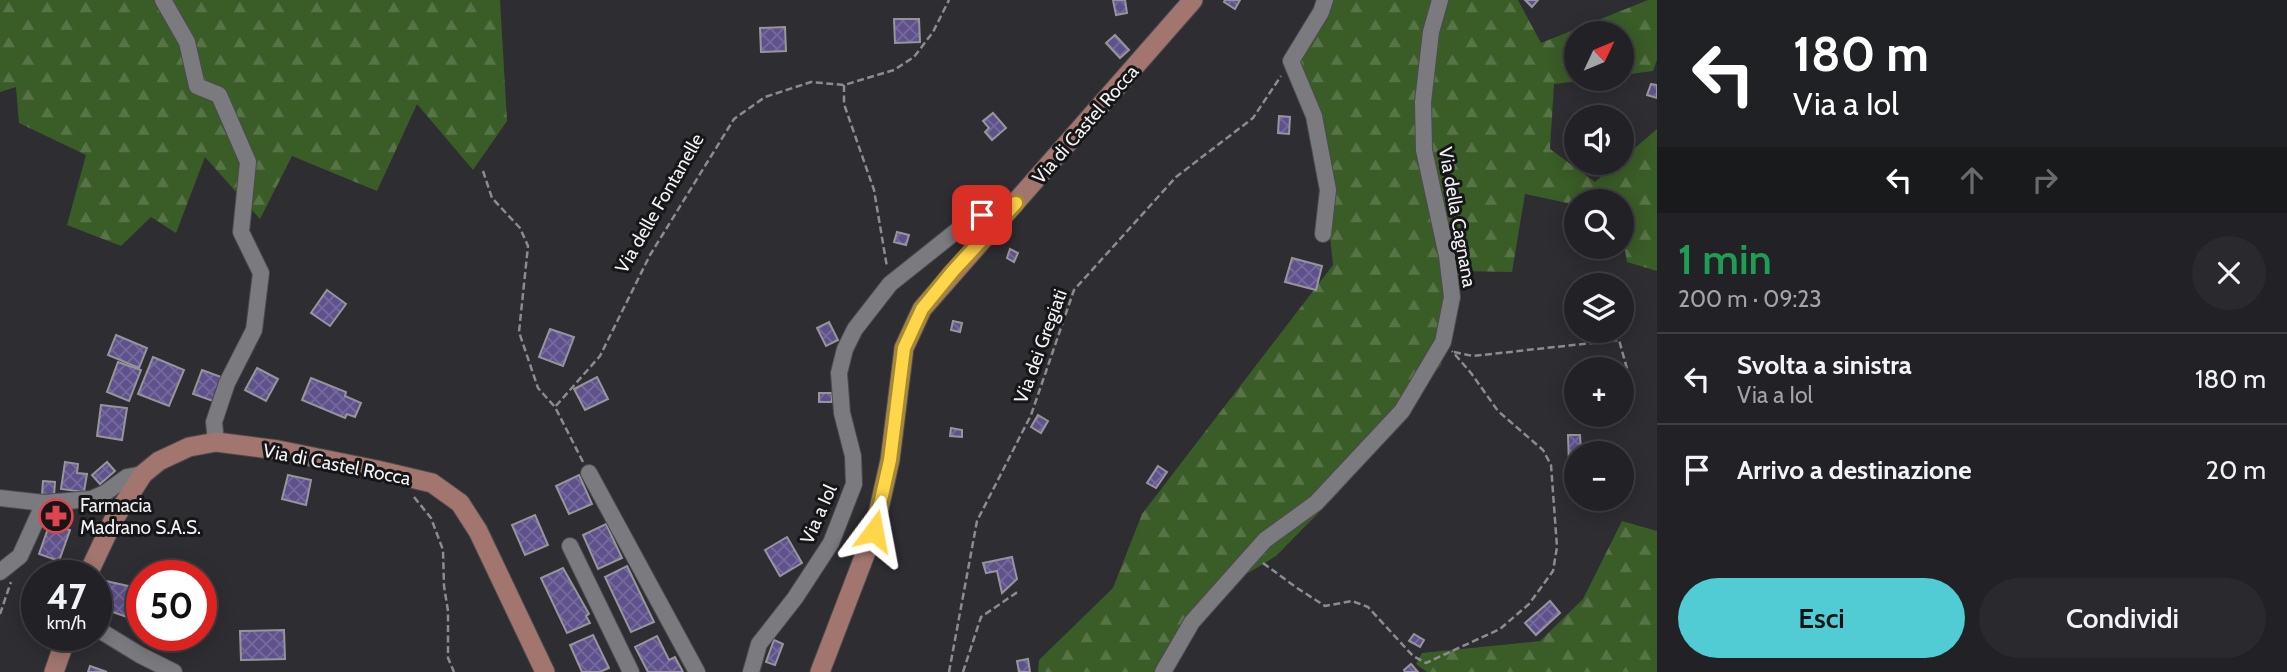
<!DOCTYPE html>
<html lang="it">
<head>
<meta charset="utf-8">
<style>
  :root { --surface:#222226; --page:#2a2a2e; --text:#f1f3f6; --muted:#a2a4a7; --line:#3f3f43; --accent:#51ccd4 }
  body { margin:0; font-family:Cabin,sans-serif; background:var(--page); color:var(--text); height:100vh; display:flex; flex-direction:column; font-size:26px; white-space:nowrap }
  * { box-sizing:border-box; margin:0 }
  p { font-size:23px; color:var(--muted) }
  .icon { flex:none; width:38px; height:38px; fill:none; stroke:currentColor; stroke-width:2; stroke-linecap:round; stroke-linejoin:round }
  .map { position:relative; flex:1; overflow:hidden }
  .side { display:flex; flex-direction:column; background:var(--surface); width:630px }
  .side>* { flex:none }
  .banner { background:#202124; color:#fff; overflow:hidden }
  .needle { width:46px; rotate:46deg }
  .fabs { position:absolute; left:1564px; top:21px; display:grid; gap:14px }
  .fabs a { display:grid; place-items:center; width:70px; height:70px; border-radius:50%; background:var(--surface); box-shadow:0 4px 18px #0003,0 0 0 2px var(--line); font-size:35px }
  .speed { position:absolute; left:21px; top:560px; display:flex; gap:14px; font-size:35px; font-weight:700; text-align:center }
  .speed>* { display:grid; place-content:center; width:91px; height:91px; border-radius:50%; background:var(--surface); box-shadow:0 4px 18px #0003,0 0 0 2px var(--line); line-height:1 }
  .speed small { font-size:18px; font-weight:400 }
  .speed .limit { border:10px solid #d22; background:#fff; color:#111 }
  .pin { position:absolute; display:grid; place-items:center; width:60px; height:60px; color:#fff; margin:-30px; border-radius:14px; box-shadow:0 4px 10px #0006 }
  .me { position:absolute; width:77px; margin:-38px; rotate:13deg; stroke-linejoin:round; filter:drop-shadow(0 0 5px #0008) }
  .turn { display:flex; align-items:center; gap:24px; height:147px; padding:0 21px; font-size:32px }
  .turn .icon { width:91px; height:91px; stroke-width:2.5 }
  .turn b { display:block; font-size:49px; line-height:60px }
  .lanes { display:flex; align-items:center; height:66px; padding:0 21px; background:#0003; justify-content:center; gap:35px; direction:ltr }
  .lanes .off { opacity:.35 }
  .round { display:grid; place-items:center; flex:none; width:74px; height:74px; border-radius:37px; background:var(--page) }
  .overview { display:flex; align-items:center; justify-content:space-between; height:119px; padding:0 21px }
  h1 { font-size:42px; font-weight:600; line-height:52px; color:#1e9e55 }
  .button { display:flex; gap:14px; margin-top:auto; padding:14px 21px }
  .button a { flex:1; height:80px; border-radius:42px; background:var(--accent); color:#111; font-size:28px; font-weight:600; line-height:80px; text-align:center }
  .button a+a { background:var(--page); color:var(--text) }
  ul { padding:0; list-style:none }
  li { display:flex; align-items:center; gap:21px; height:91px; padding:0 21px; border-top:2px solid var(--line) }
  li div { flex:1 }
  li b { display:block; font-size:26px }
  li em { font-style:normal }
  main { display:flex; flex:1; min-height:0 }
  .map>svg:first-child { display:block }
  .forest { fill:url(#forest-firs) }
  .building { fill:url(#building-cross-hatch); stroke:#96959b; stroke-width:2 }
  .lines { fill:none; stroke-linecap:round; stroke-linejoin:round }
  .minor-casing { stroke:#4c4b4f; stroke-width:18 }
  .major-casing { stroke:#4c4b4f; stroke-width:21 }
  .path { stroke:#8c8c90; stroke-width:2.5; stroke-dasharray:7 3.5; stroke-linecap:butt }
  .minor { stroke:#7b7a7f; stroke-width:16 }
  .major { stroke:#a2766f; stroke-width:19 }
  .route-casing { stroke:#a68a30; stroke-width:18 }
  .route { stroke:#ffd54a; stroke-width:12 }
  .labels { text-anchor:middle; stroke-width:6; stroke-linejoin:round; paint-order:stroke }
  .street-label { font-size:19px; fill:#f2f2f5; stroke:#161618 }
  .poi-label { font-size:19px; fill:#f2f2f5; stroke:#161618; text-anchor:start }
</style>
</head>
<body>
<main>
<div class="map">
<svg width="1657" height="672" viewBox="0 0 1657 672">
  <defs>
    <pattern id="forest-firs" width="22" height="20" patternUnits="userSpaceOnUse" patternTransform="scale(1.75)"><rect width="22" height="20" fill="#3a5c27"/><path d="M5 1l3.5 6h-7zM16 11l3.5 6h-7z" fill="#577447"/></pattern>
    <pattern id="building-cross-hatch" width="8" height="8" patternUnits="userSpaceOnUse" patternTransform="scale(1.75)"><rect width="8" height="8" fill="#5f518c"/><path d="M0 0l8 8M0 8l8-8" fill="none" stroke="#766a9d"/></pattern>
  </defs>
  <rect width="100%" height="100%" fill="#2e2e32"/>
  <g class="forest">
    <path d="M0,0H500L507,121L473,170L417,104L377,191L292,156L260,219L205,157L176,233L151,217L121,246L67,225L86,155L19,123L16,87L0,92Z"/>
    <path d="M1324,0H1518L1541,43L1648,0H1657V60L1653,71L1622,75V33H1577V79H1594L1554,84L1550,149L1595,182L1617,163H1622V159L1657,129V271L1627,262L1622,234V201H1577V205L1525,194L1512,272L1462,271L1441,365L1338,493L1276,556L1202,601L1160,672H1038L1039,660L1113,588L1142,514L1333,265L1319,135L1292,56Z"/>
    <path d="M1622,521L1657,531V672H1427L1416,664L1422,653L1540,641L1583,599Z"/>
  </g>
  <g class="building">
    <path d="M1113,0H1125L1127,13L1116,15Z"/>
    <path d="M1225,0H1240L1235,9L1224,2Z"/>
    <path d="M1525,0H1538L1532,7Z"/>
    <path d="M894,19H919L920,42L895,43Z"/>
    <path d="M785,27L786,51L761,52L760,28Z"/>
    <path d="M1115,35L1129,50L1120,58L1106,43Z"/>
    <path d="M1651,84L1657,85V98L1647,95Z"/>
    <path d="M993,113L1006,128L992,140L985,132L989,128L983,121Z"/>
    <path d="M1279,116L1290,117L1289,134L1278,133Z"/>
    <path d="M897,232L909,235L906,245L894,242Z"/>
    <path d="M1010,249L1018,253L1014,262L1007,258Z"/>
    <path d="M1292,258L1322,266L1316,290L1285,282Z"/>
    <path d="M327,290L346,304L330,326L311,313Z"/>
    <path d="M953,321L962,323L960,332L951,330Z"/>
    <path d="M829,322L838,340L826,346L817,328Z"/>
    <path d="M550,329L574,337L563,366L539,357Z"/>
    <path d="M116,335L147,348L139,368L108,355Z"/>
    <path d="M153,357L184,370L169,406L138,394Z"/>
    <path d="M118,362L141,370L129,401L107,392Z"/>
    <path d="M257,368L278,379L266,401L245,390Z"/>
    <path d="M202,370L224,378L216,402L193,394Z"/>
    <path d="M597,377L608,399L585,410L574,389Z"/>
    <path d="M311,378L346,392L345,396L361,403L355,417L347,414L345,418L302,400Z"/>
    <rect x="819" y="393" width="13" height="9"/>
    <path d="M101,405L127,408L122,440L97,436Z"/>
    <path d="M1038,415L1048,421L1041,433L1031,427Z"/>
    <path d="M951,428L962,430V437L950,436Z"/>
    <path d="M1568,435H1580L1581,453H1577V464L1569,465Z"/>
    <path d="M65,462L78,464L77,473L87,474L84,492L61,489Z"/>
    <path d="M107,462L115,471L100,484L92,475Z"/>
    <path d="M1158,466L1167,472L1156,488L1147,483Z"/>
    <path d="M288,475L311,480L306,505L282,499Z"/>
    <path d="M579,475L592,504L569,514L556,486Z"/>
    <path d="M43,481L55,482L54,496L42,495Z"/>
    <path d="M65,508L69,510L62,527L44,521L46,511Z"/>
    <path d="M535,515L548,545L525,555L512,525Z"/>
    <path d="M50,523L70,530L59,561L39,554Z"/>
    <path d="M606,524L622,558L598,569L583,535Z"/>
    <path d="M787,537L802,563L780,576L765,550Z"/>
    <path d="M1012,557L1017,579L1002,593L997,571L986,573L983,563Z"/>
    <path d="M627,566L654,622L631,632L605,577Z"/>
    <path d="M563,568L589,614L586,616L590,623L567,633L541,578Z"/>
    <path d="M106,581L142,589V622L98,607Z"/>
    <path d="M1550,601L1560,613L1536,635L1525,623Z"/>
    <path d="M284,630L285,659L241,660L240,631Z"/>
    <path d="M1414,634L1424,640L1420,647L1409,641Z"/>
    <path d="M593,635L609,668L600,672H582L570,645Z"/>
    <path d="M657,636L669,660L675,657L683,672H648L635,647Z"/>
    <path d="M774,640L783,644L775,665L766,662Z"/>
    <path d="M1028,659L1030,672H1019L1017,661Z"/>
    <path d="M1411,664L1418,672H1405L1404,670Z"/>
    <path d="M90,666L107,672H88Z"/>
  </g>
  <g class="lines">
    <defs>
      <g id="minor">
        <path d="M163,0L187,42L197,86L219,95L248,162L241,232L261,273L254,330L227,383L214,422L216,442"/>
        <path d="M1323,234L1328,190L1314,116L1291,61L1321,12L1325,0"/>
        <path d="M589,473L697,672"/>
        <path d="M0,498L44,503L91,499L105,493L127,477L143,474"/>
        <path d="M570,546L631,672"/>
        <path d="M0,572L20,556L44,503"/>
        <path d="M96,628L140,655L174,672"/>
        <path d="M751,672L759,644L795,598L831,543L854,484L853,456L842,413L839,373L845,349L855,329L890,284L964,225L982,215L1014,204"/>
        <path d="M1163,672L1192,622L1265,540L1316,503L1402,411L1443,342L1452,297L1447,256L1424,150L1423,102L1431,32L1440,0"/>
      </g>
      <g id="major">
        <path d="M87,576L114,519L143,474L159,461L189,447L216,442L278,450L377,470L432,483L460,503L478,531L545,672"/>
        <path d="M54,672L67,635"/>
        <path d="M820,672L874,531L890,460L904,348L922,309L1193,0"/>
      </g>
    </defs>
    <use href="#minor" class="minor-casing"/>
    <use href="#major" class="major-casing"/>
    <g class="path">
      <path d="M844,85V104L874,190L887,267"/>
      <path d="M483,171L492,198L520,228L528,246L519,332L538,388L555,407"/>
      <path d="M1454,352L1473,356L1619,340L1631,383"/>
      <path d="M583,462L555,407L600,356L650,255L734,119L765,97L811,82L844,85L894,70L914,57L933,32L949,0"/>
      <path d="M414,497L431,518L443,550L444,586L448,611V658L454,672"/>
      <path d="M1263,563L1297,588L1325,606L1352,601L1368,607L1413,656L1426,663L1500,629L1529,604L1553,571L1557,547L1551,465L1543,450L1498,411L1471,373L1452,351"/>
      <path d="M0,614L11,582"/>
      <path d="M949,672L977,521L1031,415L1074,290L1176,177L1253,118L1281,76"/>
      <path d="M963,672L981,617L1019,591"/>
    </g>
    <use href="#minor" class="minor"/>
    <use href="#major" class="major"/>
  </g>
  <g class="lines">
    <defs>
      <path id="route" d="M874,531L890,460L904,348L922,309L953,271L1016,203L982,215"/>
    </defs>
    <use href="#route" class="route-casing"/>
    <use href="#route" class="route"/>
  </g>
  <defs>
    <symbol id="pharmacy-ring" viewBox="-11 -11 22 22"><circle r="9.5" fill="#161618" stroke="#e0444e" stroke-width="1.5"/><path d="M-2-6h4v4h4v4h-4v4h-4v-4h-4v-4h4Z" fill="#e0444e"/></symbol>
  </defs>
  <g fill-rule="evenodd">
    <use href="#pharmacy-ring" x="37" y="497" width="38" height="38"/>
  </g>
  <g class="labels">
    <g class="street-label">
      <text transform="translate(1085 124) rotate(-49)" y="7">Via di Castel Rocca</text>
      <text transform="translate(659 203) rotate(-60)" y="7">Via delle Fontanelle</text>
      <text transform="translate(1458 217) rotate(80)" y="7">Via della Cagnana</text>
      <text transform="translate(1040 346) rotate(-70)" y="7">Via dei Gregiati</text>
      <text transform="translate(337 464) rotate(11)" y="7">Via di Castel Rocca</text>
      <text transform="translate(818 514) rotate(-66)" y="7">Via a Iol</text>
    </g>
    <g class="poi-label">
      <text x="80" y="512">Farmacia<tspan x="80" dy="22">Madrano S.A.S.</tspan></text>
    </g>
  </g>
</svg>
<div class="fabs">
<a><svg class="needle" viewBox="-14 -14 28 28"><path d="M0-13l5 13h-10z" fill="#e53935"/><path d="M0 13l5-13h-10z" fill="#a2a4a7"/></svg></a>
<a><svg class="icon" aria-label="sound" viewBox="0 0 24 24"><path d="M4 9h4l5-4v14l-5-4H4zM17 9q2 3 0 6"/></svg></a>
<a><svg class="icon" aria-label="search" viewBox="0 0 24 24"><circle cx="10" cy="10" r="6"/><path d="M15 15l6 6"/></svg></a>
<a><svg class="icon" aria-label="layers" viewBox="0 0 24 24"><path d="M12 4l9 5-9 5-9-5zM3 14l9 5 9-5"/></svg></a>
<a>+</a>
<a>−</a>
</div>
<div class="speed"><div>47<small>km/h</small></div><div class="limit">50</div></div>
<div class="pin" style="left:982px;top:215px;background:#d93025"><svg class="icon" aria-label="arrive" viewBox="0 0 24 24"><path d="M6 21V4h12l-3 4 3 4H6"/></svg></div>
<svg class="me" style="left:874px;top:531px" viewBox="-20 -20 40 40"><path d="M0-17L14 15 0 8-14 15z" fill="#ffd54a" stroke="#fff" stroke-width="4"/></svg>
</div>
<section class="side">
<div class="banner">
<div class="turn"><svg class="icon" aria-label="left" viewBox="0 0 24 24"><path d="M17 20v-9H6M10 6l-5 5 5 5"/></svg><div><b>180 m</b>Via a Iol</div></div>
<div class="lanes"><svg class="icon" aria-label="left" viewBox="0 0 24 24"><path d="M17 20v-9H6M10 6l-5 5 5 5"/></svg><svg class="icon off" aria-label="ahead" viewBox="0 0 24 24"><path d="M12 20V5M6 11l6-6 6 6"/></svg><svg class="icon off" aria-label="right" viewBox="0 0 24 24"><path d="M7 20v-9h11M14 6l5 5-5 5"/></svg></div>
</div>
<div class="overview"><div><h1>1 min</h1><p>200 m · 09:23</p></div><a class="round"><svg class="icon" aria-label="close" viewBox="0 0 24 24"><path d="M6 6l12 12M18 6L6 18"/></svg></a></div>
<ul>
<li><svg class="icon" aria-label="left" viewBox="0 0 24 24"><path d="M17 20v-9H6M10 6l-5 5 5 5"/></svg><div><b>Svolta a sinistra</b><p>Via a Iol</p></div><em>180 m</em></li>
<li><svg class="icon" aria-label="arrive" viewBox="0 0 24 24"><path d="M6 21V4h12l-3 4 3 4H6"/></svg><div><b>Arrivo a destinazione</b></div><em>20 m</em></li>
</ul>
<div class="button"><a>Esci</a><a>Condividi</a></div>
</section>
</main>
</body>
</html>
